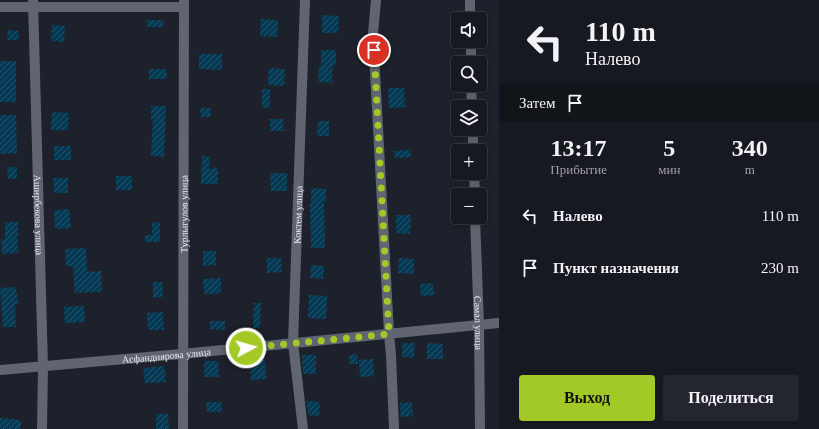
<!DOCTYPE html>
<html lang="ru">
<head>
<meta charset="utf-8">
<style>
  :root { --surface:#161920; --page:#23262d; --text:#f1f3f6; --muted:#9ea0a5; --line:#35383e; --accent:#a3c926 }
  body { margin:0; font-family:"Times New Roman",serif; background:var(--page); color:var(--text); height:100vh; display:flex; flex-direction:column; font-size:15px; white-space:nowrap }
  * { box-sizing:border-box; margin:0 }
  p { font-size:13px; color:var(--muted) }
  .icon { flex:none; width:22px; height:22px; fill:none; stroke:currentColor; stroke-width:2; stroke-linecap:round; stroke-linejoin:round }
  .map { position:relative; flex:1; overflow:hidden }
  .drawer { display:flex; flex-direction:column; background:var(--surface); width:320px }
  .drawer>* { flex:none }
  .banner { background:#161920; color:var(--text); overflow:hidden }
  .controls { position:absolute; left:451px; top:12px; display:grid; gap:8px }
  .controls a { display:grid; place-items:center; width:36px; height:36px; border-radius:4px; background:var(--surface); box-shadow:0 2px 6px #0003,0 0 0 1px var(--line); font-size:20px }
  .pin { position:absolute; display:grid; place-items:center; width:34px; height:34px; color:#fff; margin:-17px; border:2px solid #fff; border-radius:50%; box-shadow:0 1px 4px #0007 }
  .me { position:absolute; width:44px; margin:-22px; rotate:84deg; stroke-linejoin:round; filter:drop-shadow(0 0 3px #0008) }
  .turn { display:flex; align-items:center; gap:14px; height:84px; padding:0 20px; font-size:18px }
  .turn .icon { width:52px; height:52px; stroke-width:2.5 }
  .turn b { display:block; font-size:28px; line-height:34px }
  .then { display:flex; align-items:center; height:38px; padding:0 20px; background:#0003; gap:8px; font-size:15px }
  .eta { display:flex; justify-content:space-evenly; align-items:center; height:68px; text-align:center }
  .eta b { font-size:24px; font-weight:700; line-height:28px }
  .primary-button { display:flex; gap:8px; margin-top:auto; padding:8px 20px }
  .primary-button a { flex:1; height:46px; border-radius:4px; background:var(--accent); color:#111; font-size:16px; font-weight:700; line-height:46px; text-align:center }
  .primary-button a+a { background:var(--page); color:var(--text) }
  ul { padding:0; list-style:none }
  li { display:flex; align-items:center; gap:12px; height:52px; padding:0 20px }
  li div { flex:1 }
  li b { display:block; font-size:15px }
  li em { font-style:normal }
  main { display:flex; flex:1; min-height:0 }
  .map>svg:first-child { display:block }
  .building { fill:url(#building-hatch) }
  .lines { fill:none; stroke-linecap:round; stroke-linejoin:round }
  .street { stroke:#606571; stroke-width:10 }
  .route { stroke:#a3c926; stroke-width:7; stroke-dasharray:0 12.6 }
  .labels { text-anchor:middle; stroke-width:3; stroke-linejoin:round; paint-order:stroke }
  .street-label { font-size:10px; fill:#e9ecf2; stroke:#090b0f }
</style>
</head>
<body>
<main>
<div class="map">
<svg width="499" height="429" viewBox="0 0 499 429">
  <defs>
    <pattern id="building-hatch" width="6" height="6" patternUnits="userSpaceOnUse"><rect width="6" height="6" fill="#043953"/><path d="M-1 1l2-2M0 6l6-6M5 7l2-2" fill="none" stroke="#29566c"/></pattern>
  </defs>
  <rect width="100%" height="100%" fill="#1d212b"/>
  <g class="building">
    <path d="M322,15L339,16L338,33H322Z"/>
    <path d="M261,19L278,20L277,37L260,36Z"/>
    <rect x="147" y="20" width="16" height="7"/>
    <path d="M52,25L65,26L64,42L51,41Z"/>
    <path d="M8,30L19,31L18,40H7Z"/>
    <path d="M321,50H336V65H333L332,83L318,82L319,66H321Z"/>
    <path d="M199,54H222V70L199,69Z"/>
    <rect x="0" y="61" width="16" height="41"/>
    <path d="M269,68L285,69L284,86L268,85Z"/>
    <path d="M149,69H166L167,79H149Z"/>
    <path d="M388,88H404L405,107L389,108Z"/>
    <rect x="262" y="89" width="8" height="19"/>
    <path d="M151,106H166L164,157L151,156L153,119H151Z"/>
    <path d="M200,108H210L211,117H201Z"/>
    <path d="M52,112L69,113L68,130H51Z"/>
    <path d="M0,115H16L17,153L0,154Z"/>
    <path d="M270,119H283L284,131H270Z"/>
    <path d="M318,121H329V136H317Z"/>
    <rect x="54" y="146" width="17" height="14"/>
    <path d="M410,150L411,157L395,158L394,151Z"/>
    <path d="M202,156L210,157L209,169L218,168V184H201Z"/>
    <path d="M7,167H17V179H8Z"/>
    <path d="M270,173H287V191H271Z"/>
    <rect x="116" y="176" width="16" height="14"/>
    <path d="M53,178H68V193H54Z"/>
    <path d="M311,188L326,189V202H324L325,248H311L310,204H311Z"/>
    <path d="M69,209L71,228L55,229L54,210Z"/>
    <path d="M396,215H411L410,234L396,233Z"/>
    <path d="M5,222H18V235H17L18,253L2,254L1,239H5Z"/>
    <path d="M160,222V242H145V235H152V223Z"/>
    <path d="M86,248L87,272L101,271L102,292L75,293L73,266H66L65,249Z"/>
    <path d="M203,251H216V265L203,266Z"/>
    <path d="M267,258H281L282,272L267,273Z"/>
    <path d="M399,258L414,259V274L398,273Z"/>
    <path d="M311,265L324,266L323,279L310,278Z"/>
    <path d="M221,278V293L204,294L203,279Z"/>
    <path d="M153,282H162L163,297L153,298Z"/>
    <path d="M433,283L434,295L421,296L420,284Z"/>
    <path d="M16,287L18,304H15L16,327H3L0,288Z"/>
    <path d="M309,295L327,296L326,319L308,318Z"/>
    <path d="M254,303H261L260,328H253Z"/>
    <path d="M84,306L85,322L65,323L64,307Z"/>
    <path d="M163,312L164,330H148L147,313Z"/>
    <path d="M210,321H225V330L210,329Z"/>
    <path d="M402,343H415L414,358L402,357Z"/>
    <path d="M427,343L443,344V359H427Z"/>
    <path d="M357,354L358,364H350L349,355Z"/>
    <path d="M302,355H316V374H303Z"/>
    <path d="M373,359L374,376L360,377L359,360Z"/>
    <path d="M250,360H265L266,379L251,380Z"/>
    <path d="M204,361H218L219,377H204Z"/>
    <path d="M164,366L166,382L145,383L143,368Z"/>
    <path d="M306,401L320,402L319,416L308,415Z"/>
    <path d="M206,402H221L222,412H207Z"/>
    <path d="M412,402L413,416L401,417L400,403Z"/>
    <path d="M156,414H168L169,429H156Z"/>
    <path d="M0,418L21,420V429H0Z"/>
  </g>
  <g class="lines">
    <g class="street">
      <path id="s1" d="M33,0L43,367L42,429"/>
      <path d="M376,0L373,34L389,334L391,355L394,429"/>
      <path d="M470,0V19"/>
      <path d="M0,7H184"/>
      <path d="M471,41V63"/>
      <path d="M471,85L472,107"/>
      <path d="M473,129V151"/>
      <path d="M474,173L475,195"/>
      <path id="s2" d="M475,217L479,325L480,429"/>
      <path id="s3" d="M0,370L182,354L499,323"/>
      <path id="s4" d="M183,429L184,0"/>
      <path id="s5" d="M303,429L293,343L305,0"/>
    </g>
  </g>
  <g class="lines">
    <path class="route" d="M246,348L389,334L374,50"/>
  </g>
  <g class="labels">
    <g class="street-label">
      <text dy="4" stroke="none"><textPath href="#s1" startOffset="215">Аширбекова улица</textPath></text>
      <text dy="4" stroke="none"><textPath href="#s4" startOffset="215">Турлыгулов улица</textPath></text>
      <text dy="4" stroke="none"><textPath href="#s5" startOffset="215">Коктем улица</textPath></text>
      <text dy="4" stroke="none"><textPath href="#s2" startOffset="106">Самал улица</textPath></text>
      <text dy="4" stroke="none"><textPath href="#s3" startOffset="167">Асфандиярова улица</textPath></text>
    </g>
  </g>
</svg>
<div class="controls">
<a><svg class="icon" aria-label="sound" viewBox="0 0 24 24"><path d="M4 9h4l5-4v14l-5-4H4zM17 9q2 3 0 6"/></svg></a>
<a><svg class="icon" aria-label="search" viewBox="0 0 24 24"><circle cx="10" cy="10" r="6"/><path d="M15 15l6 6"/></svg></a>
<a><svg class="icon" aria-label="layers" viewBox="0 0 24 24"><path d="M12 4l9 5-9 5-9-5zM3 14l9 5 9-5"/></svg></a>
<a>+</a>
<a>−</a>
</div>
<div class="pin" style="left:374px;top:50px;background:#d93025"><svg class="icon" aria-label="arrive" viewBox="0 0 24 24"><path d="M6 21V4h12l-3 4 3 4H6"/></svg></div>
<svg class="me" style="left:246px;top:348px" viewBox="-20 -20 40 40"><circle r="17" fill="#a3c926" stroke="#fff" stroke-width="3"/><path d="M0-11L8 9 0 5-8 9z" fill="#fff"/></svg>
</div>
<section class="drawer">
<div class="banner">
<div class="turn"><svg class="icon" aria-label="left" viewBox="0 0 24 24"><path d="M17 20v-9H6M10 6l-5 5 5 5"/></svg><div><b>110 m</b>Налево</div></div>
<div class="then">Затем<svg class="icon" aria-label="arrive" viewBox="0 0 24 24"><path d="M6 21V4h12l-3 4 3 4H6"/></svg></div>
</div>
<div class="eta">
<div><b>13:17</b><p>Прибытие</p></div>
<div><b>5</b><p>мин</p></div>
<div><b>340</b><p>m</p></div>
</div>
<ul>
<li><svg class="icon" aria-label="left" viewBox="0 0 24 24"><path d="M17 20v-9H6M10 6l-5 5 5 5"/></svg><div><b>Налево</b></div><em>110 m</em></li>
<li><svg class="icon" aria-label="arrive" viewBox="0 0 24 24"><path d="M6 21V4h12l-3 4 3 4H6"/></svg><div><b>Пункт назначения</b></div><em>230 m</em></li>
</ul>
<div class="primary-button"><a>Выход</a><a>Поделиться</a></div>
</section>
</main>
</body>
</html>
